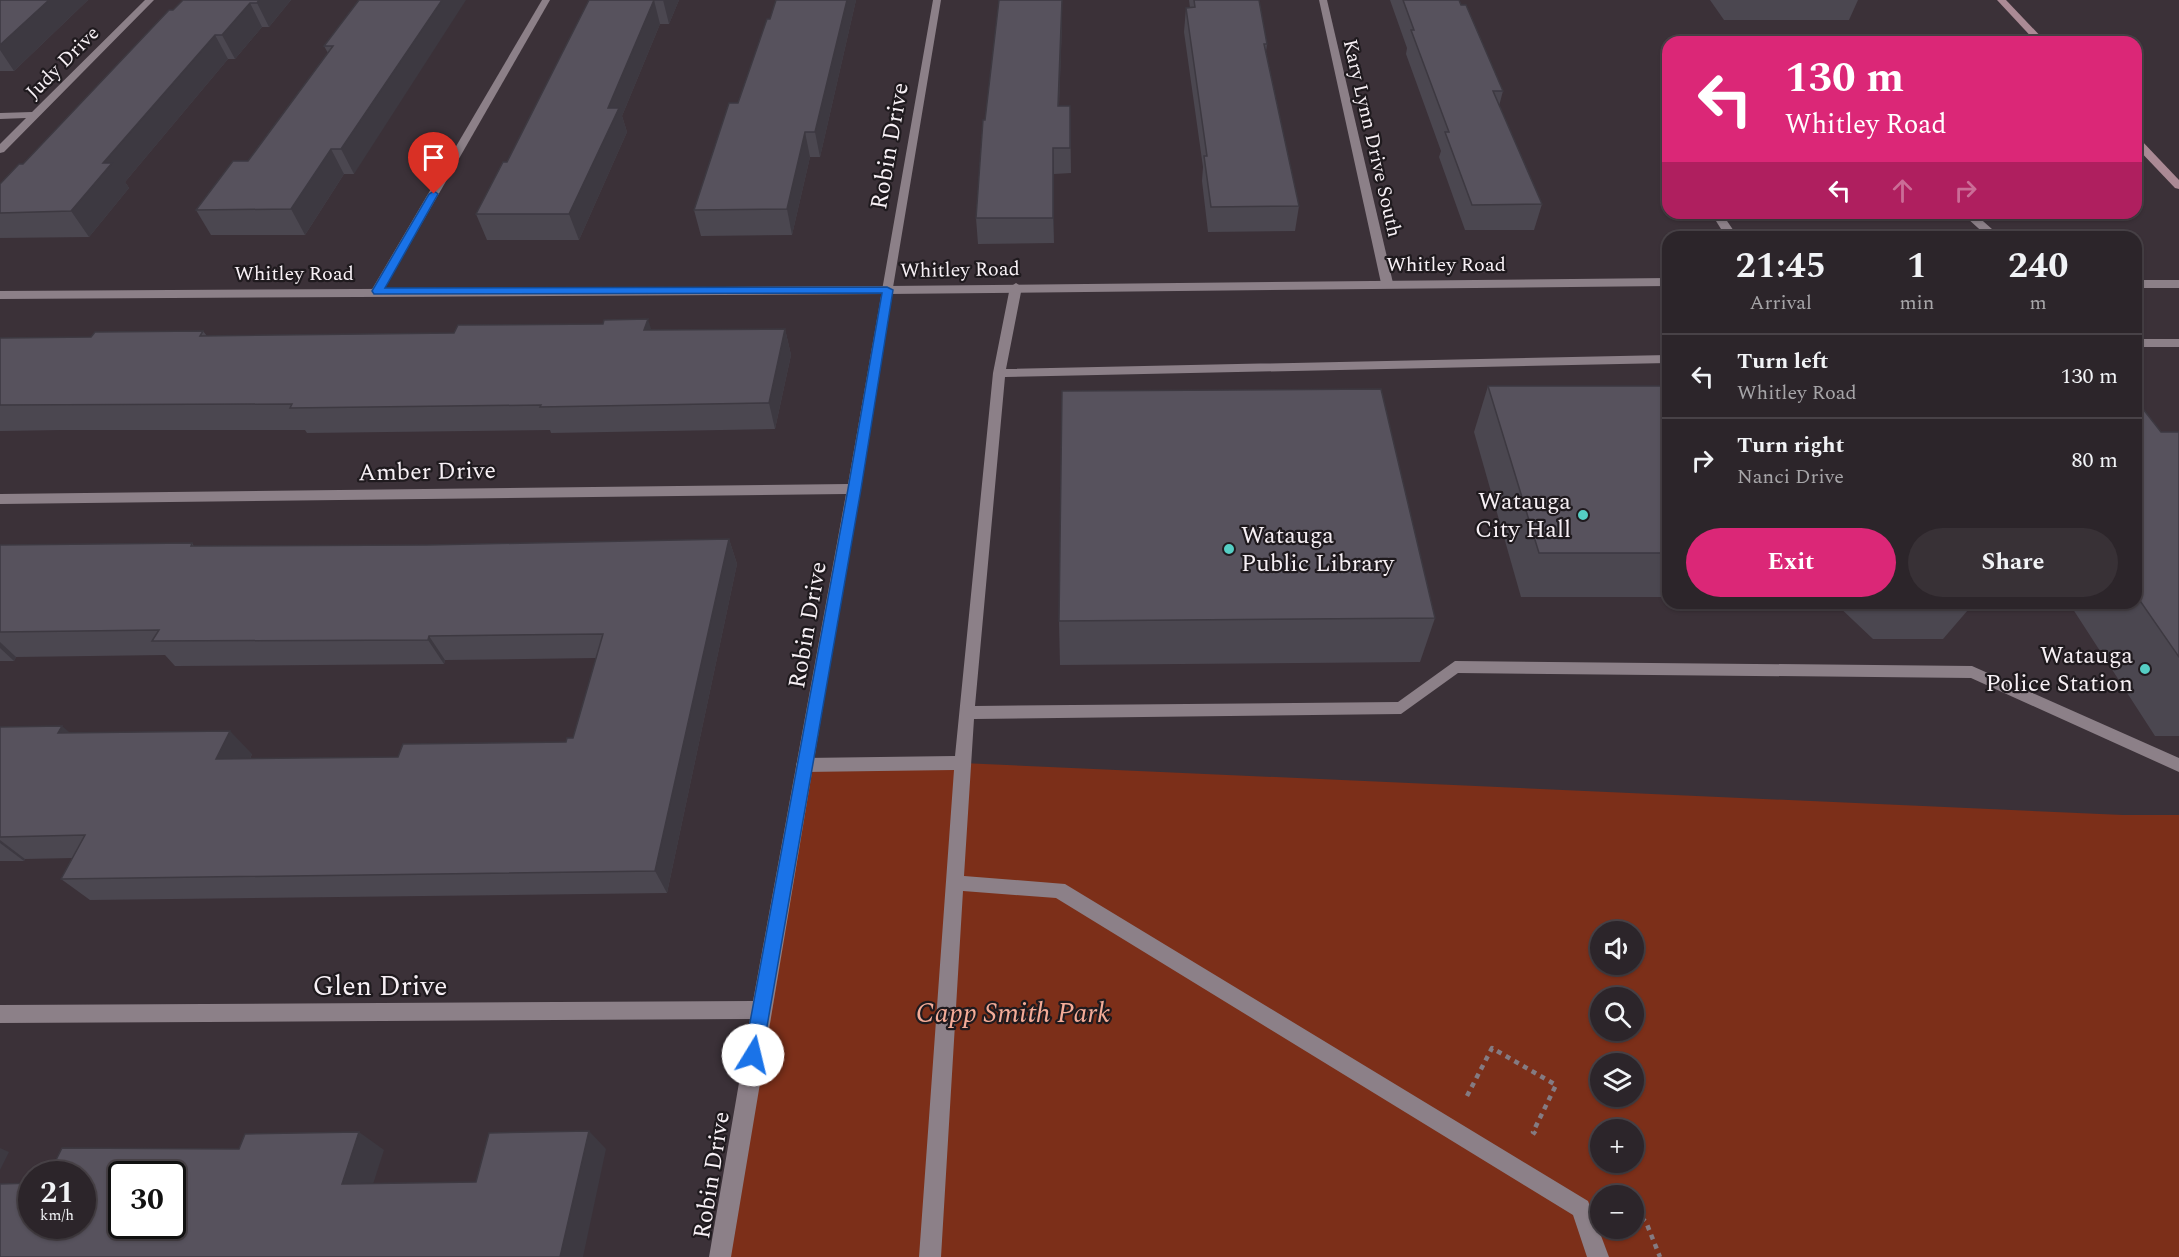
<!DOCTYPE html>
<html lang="en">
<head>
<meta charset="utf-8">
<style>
  :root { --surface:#2c252a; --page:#383136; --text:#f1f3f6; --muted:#a6a5a8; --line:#484247; --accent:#db2777 }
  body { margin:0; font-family:Spectral,serif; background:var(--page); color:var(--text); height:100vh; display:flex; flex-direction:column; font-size:22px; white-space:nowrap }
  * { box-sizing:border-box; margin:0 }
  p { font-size:20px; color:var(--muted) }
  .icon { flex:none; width:33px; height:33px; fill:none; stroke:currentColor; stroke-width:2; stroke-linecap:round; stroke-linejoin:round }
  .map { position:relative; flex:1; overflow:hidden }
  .sheet { position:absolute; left:1662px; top:231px; width:480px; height:378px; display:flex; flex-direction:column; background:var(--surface); border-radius:18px; box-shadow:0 2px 4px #0004,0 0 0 2px var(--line) }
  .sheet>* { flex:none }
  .top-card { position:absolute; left:1662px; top:36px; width:480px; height:183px; border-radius:18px; box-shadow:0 2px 4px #0004,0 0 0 2px var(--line); background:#db2777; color:#fff; overflow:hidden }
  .tools { position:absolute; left:1590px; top:921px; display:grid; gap:12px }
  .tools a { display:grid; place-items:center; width:54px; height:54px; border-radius:50%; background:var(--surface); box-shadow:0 2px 4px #0004,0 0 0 2px var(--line); font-size:30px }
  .speed { position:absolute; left:18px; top:1161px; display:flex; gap:12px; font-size:30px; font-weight:700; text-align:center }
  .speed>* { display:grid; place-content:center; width:78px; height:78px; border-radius:50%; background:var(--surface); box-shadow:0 2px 4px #0004,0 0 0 2px var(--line); line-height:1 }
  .speed small { font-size:15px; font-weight:400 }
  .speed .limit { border:3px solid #111; border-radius:9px; background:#fff; color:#111 }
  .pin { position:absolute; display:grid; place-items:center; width:51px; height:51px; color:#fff; margin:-62px -26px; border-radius:50% 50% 50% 0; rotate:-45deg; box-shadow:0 0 6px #0007 }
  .pin .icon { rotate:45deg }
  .me { position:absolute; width:66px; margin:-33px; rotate:9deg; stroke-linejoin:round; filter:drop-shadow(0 0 4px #0008) }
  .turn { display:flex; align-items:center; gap:21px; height:126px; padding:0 24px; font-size:27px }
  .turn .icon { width:78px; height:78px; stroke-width:2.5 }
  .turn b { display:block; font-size:42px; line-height:51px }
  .lanes { display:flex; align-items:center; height:57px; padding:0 24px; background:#0003; justify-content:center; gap:30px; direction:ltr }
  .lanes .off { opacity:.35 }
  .eta { display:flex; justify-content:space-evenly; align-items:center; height:102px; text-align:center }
  .eta b { font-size:36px; font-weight:700; line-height:42px }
  .action { display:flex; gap:12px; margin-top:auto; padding:12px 24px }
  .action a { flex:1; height:69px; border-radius:36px; background:var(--accent); color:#fff; font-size:24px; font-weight:700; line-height:69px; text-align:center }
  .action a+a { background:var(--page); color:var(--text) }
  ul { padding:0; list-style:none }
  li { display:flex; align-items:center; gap:18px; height:84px; padding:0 24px; border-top:2px solid var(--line) }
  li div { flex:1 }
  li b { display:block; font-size:22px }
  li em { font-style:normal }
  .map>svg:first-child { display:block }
  .green { fill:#7c2f19; fill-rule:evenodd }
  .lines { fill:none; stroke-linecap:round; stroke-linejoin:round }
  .path { stroke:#847b82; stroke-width:4.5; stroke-dasharray:5 5; stroke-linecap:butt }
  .service { fill:#8c8088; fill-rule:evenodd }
  .minor { fill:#8c8088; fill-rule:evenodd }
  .tertiary { fill:#8c8088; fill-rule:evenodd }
  .secondary { fill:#ab8a95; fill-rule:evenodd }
  .wall { fill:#4b4750 }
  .shaded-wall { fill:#3d3941 }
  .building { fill:#57525d; stroke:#3d3941; stroke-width:1.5; fill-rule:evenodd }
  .route { fill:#1a73e8; stroke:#114b97; stroke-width:1.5 }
  .poi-dot { fill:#55cec4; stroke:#1f1a1e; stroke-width:2 }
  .labels { text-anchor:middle; stroke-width:4.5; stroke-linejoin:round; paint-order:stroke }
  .far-street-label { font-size:20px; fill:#f7f0f5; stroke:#1f1a1e }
  .street-label { font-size:24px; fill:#f7f0f5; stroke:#1f1a1e }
  .poi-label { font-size:24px; fill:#f7f0f5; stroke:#1f1a1e; text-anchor:end }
  .near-street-label { font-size:28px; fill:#f7f0f5; stroke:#1f1a1e }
  .near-park-label { font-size:28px; font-style:italic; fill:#f4ac98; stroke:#1f1a1e }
</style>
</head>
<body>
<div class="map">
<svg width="2179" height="1257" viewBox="0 0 2179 1257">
  <rect width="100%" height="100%" fill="#3b3138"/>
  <path class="green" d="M962,763L2123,815H2179V1257H722L804,765ZM1600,932H1634V964H1600ZM1600,998H1634V1030H1600ZM1600,1064H1634V1096H1600ZM1600,1130H1634V1162H1600ZM1600,1196H1634V1228H1600Z"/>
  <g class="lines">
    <g class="path">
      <path d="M1467,1096L1492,1048L1556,1085L1533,1132L1536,1134"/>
      <path d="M1634,1211L1646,1222L1660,1257"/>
    </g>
    <g class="service">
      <path d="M1711,213H1781L1776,216L1725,218L1738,237H1726Z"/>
      <path d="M1957,213L1975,214L2001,237H1988L1967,218Z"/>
      <path d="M1016,283L1022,287L1006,369L1668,355V363L1005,377L975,706L1398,702L1455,661L1972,666L2179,758V772L1971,678L1458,673L1401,714L974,719L964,876L1065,884L1588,1201L1609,1257H1587L1573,1215L1056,898L963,891L941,1257H919L954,770L804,772L798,770L796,765L798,760L804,758L955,756L993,373L1010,287Z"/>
      <rect x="2136" y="339" width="43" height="8"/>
    </g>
    <g class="minor">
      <path d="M145,0H154L4,152L0,153V144L26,118L0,119V113L32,112Z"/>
      <path d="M542,0H550L383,291L377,295L373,294L371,291Z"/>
      <path d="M933,0H941L731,1257H709L750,1019L0,1023V1005L753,1001L846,494L0,504V494L848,484Z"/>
      <path d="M1319,0H1327L1393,283L1387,287L1381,283Z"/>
    </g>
    <g class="tertiary">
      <path d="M1668,278V286L887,294L0,299V291L887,286Z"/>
      <rect x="2136" y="280" width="43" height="8"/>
    </g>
    <g class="secondary">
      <path d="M1997,0H2006L2046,42H2036Z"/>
      <path d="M2136,138L2140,139L2179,180V189L2175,188L2136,147Z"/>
    </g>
  </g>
  <g class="wall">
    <path d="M0,0H88L14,71H0Z"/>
    <path d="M183,0H291L269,27H262L235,59H228L125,182L129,188L89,237L0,238V184L23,164Z"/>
    <path d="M359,0L354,174H344L305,235H211L196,210L248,161L328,53L324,46Z"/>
    <path d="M589,0H679L669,24H660L622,116L627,132L579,240H487L476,214L507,162Z"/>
    <path d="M856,0L820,157H810L792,235L701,236L694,210L738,103L770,19Z"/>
    <path d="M1189,0H1259L1267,44L1266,52L1299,206L1295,231L1208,232L1202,181L1203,167L1184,32L1186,8H1190Z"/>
    <path d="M1390,0H1459L1503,91L1499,106L1542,204L1534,230H1465L1439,157L1441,151L1406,54L1407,48Z"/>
    <path d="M1710,0H1858L1849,20H1724Z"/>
    <path d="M1062,24L1059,106H1070L1071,173L1054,174V243L978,244L976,218Z"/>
    <path d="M785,329L791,355L775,429L551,433L550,430L307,433L305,430H61L0,431V338L91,337L203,331L207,336Z"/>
    <path d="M1488,386H1668V597H1521L1474,432Z"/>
    <path d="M2136,400L2161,432H2179V736H2155L2069,603H2136Z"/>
    <path d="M729,539L737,564L667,893L90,900L61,879L73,858L25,859L24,861H0V727L70,733L252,754L250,759L398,757L566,742L573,738L596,658L445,660L444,664L175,666L165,655L16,657L14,661H0V545L192,543L194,546L427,545Z"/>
    <path d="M1835,603H1974L1943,639H1873Z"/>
    <path d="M1435,618L1420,662L1060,665L1059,621Z"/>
  </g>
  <g class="shaded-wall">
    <path d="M49,0H88L14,71L0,50V45Z"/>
    <path d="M259,0H291L269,27L257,3Z"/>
    <path d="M442,0H466L354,174L341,149Z"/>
    <path d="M654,0L660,24L622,116L627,132L579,240L569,214L608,108Z"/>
    <path d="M663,0H679L669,24Z"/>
    <path d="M847,0H856L820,157L815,132Z"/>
    <path d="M1062,0V24L1058,131V106Z"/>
    <path d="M250,3L262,27L235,59L222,35Z"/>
    <path d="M215,35L228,59L125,182L129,188L89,237L71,211L103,163Z"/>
    <path d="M805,132L810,157L792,235L787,209Z"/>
    <path d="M1053,148L1054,174V243L1053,218Z"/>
    <path d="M331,149L344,174L305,235L291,209Z"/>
    <path d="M648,319L656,345L644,330Z"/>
    <path d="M785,329L791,355L775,429L769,403Z"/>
    <path d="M729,539L737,564L667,893L655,871Z"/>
    <path d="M429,636L445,660L444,664L428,640Z"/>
    <path d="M0,642L16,657L14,661L0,648Z"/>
    <path d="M62,726L89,749L58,733Z"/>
    <path d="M230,731L252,754L238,783L216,759Z"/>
    <path d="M0,840L25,859L24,861L0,843Z"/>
    <path d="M589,1131L606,1149L583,1257H560Z"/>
    <path d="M359,1132L384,1150L368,1200L342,1184Z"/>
    <path d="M0,1148L9,1152L0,1170Z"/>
  </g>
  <g class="building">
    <path d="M0,0H49L0,45Z"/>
    <path d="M183,0H259L257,3H250L222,35H215L103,163H112L71,211L0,213V184L19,164H23L169,10H173Z"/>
    <path d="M359,0H442L341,149H331L291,209L196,210L233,161H248L333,46H324Z"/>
    <path d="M589,0H663H654L608,108H619L569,214H476L503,162H507Z"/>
    <path d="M776,0H847L815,132H805L787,209L694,210L729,103H738L767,19H770Z"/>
    <path d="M999,0H1062L1058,106H1070V148H1053V218H976L983,120H985Z"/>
    <path d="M1194,0H1259L1267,44H1264L1299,206L1211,207L1204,156H1207L1186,8L1195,7Z"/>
    <path d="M1403,0H1459L1461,5H1466L1503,91H1493L1542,204L1472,205L1445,132H1449L1411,30H1414Z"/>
    <path d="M648,319L644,330L785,329L769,403L540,407L541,405L290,408L292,404L0,405V338L91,337L95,332L203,331L200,336L454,333L458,325L603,324L604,320Z"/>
    <path d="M1488,386H1668V553H1539Z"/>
    <path d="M1381,389L1435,618L1059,621L1062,391Z"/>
    <path d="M2136,400L2161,432H2179V657L2136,595Z"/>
    <path d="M729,539L655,871L61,879L85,835L0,837V727L62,726L58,733L230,731L216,759L398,757L403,744L566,742L567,738H573L603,634L429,636L428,640L152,641L159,630L0,632V545L192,543L191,546L427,545Z"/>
    <path d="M589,1131L560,1257H0V1184L32,1183V1226H82V1174H49L62,1148L239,1149L245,1134L359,1132L342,1184L476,1182L489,1133ZM122,1174H172V1226H122Z"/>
  </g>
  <path class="route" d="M434,191L438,194L385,288L887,287L893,290L861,489L762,1055L759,1061L753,1064L747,1061L744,1055L848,489L882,293L374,294L372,291L429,194Z"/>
  <g class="poi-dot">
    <circle cx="1583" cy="515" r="6"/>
    <circle cx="1229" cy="549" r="6"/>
    <circle cx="2145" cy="669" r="6"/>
  </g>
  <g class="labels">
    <g class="far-street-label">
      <text transform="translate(62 62) rotate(-45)" y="7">Judy Drive</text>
      <text transform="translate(1373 138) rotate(77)" y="7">Kary Lynn Drive South</text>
      <text x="1446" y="271">Whitley Road</text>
      <text transform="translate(960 269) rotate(-1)" y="7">Whitley Road</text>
      <text x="294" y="280">Whitley Road</text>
    </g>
    <g class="street-label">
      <text transform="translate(889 146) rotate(-80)" y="8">Robin Drive</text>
      <text transform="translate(427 471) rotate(-1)" y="8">Amber Drive</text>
      <text transform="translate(807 625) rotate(-80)" y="8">Robin Drive</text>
      <text transform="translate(711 1175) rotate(-81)" y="8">Robin Drive</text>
    </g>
    <g class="poi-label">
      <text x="1571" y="509">Watauga<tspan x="1571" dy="28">City Hall</tspan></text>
      <text x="1241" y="543" text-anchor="start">Watauga<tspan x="1241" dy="28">Public Library</tspan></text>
      <text x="2133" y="663">Watauga<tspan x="2133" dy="28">Police Station</tspan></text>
    </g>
    <g class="near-street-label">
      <text x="380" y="995">Glen Drive</text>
    </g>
    <g class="near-park-label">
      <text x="1013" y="1022">Capp Smith Park</text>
    </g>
  </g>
</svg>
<div class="tools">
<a><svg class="icon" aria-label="sound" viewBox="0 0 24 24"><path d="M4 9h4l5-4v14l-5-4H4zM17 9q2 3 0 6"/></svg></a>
<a><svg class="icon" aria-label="search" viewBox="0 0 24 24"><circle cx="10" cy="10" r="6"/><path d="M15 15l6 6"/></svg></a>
<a><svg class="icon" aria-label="layers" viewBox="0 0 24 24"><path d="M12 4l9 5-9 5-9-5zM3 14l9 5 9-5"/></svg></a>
<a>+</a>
<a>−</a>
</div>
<div class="speed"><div>21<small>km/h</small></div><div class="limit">30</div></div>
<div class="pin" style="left:434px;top:194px;background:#d93025"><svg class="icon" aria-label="arrive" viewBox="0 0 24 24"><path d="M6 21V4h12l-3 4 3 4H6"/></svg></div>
<svg class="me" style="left:753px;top:1055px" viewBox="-20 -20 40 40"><circle r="19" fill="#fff"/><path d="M0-13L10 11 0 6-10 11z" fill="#1a73e8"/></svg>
<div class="top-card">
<div class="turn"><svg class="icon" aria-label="left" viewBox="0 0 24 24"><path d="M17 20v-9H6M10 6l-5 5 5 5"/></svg><div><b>130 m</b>Whitley Road</div></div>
<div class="lanes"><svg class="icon" aria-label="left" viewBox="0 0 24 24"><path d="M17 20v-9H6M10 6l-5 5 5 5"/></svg><svg class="icon off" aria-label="ahead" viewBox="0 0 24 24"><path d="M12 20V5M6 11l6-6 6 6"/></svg><svg class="icon off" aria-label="right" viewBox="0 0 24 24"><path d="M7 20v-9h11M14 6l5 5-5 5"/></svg></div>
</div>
<section class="sheet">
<div class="eta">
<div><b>21:45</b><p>Arrival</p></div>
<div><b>1</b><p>min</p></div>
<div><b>240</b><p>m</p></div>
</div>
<ul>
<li><svg class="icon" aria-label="left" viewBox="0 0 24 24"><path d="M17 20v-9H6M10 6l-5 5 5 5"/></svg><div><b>Turn left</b><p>Whitley Road</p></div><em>130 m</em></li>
<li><svg class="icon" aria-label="right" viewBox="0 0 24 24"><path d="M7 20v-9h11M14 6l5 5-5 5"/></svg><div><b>Turn right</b><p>Nanci Drive</p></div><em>80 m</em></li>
</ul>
<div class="action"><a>Exit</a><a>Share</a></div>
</section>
</div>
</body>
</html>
